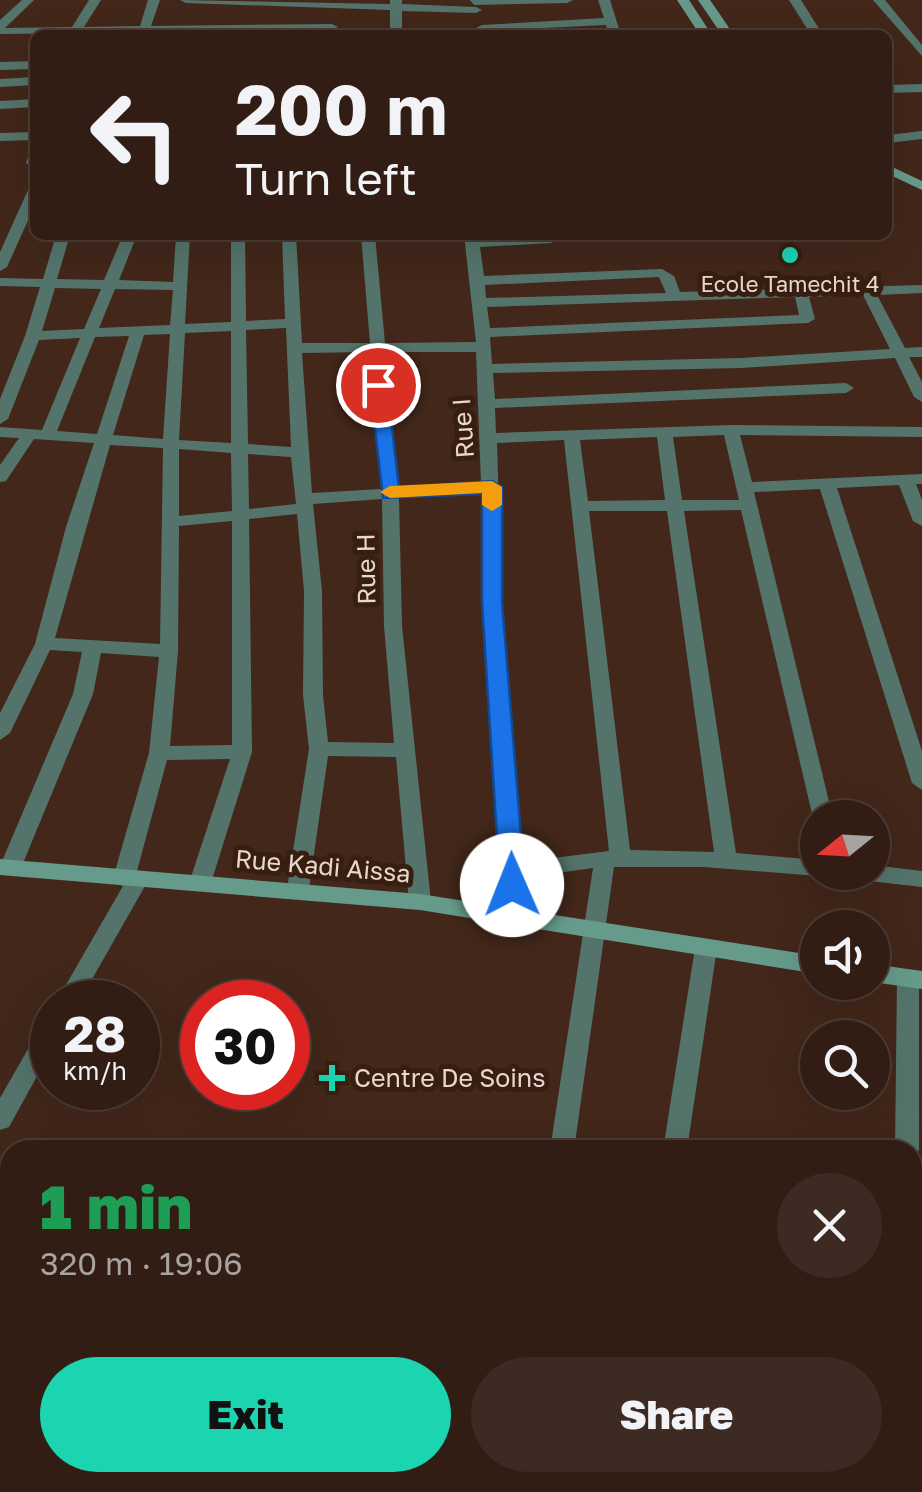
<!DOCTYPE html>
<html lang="en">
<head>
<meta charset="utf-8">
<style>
  :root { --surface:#321d14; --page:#3d2a22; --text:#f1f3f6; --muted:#a8a2a0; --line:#4d3b34; --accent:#1bd5b1 }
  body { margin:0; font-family:"Golos Text",sans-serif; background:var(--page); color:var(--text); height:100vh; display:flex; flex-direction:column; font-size:38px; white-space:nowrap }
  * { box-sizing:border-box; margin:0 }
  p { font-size:32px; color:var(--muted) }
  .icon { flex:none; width:55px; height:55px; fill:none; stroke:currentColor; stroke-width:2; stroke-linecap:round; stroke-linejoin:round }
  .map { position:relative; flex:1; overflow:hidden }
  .drawer { position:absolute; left:0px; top:1140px; width:922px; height:352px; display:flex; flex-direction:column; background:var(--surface); border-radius:30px 30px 0 0; box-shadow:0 10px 40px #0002,0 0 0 2px var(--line) }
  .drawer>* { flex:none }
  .hud { position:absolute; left:30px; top:30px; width:862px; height:210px; border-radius:15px; box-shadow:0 10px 40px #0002,0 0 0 2px var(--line); background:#321d14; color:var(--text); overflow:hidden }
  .needle { width:65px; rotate:252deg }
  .controls { position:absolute; left:800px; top:800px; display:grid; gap:20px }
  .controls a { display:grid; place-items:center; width:90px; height:90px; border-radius:50%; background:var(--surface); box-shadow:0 10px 40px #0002,0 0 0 2px var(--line); font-size:50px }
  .speed { position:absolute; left:30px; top:980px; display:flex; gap:20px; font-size:50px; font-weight:700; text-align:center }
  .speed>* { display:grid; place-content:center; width:130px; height:130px; border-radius:50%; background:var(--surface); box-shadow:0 10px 40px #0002,0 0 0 2px var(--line); line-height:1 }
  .speed small { font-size:25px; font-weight:400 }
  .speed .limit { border:15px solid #d22; background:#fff; color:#111 }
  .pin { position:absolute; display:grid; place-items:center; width:85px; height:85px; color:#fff; margin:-42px; border:5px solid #fff; border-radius:50%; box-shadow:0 2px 10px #0007 }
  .me { position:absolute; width:110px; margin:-55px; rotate:359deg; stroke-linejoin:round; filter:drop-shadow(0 0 8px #0008) }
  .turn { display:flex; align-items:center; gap:35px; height:210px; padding:0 40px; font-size:45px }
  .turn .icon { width:130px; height:130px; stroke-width:2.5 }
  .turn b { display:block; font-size:70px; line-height:85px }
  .round { display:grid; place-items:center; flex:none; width:105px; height:105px; border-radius:52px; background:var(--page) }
  .summary { display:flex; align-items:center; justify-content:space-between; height:170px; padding:0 40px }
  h1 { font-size:60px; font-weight:800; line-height:75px; color:#1e9e55 }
  .primary-button { display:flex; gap:20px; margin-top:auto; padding:20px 40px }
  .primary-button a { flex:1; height:115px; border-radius:60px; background:var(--accent); color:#111; font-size:40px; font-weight:800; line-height:115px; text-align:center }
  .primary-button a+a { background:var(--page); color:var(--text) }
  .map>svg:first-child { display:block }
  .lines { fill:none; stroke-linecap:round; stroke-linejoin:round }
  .street { fill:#54746b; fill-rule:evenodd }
  .secondary { fill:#669b8c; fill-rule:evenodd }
  .route { fill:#1a73e8; stroke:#114b97; stroke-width:2.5 }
  .slow { fill:#f59e0b }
  .poi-dot { fill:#1bd5b1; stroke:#371e10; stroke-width:4 }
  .labels { text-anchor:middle; stroke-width:10; stroke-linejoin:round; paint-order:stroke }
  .far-poi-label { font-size:22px; fill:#e8d7ce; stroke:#371e10 }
  .street-label { font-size:25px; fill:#e8d7ce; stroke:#371e10 }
  .poi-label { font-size:25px; fill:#e8d7ce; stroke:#371e10; text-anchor:start }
</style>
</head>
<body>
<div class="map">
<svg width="922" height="1492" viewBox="0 0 922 1492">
  <rect width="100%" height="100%" fill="#42271a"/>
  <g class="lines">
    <g class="street">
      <path d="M22,0H34L5,28L72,27L89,0H101L84,27L140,26L148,0H160L151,26L332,24L338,27L332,30L0,34V20Z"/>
      <path d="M180,0L390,4V0H402V4L476,7L482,10L476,13L402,11V35H390V10L186,3Z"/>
      <path d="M470,0H573L567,3L474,5Z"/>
      <path d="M598,0H610L621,35H609L606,25L482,31L476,28L482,25L604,18Z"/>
      <path d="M789,0H801L823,35H811Z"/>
      <path d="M873,0H885L922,45V56Z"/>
      <path d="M35,61V69L0,70V62Z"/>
      <path d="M35,77V85L0,87V79Z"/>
      <path d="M922,84V92L888,93V85Z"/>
      <path d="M35,99V107L0,109V101Z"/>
      <path d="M922,131V139L888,143V135Z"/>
      <path d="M35,132V140L0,141V133Z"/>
      <path d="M35,151V169L26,163L30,152Z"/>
      <path d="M35,186V205L7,267L0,271V252L28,190Z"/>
      <path d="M56,235H70L57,279L104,280L123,235H137L119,280L173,282L176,235H190L185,324L231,322V235H245L246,321L285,319L282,235H296L302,343H370L361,235H375L385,343L476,342L464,235H478V238L552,235L558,239L551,243L480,247L484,276L662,269L674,276L680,292L922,285V293L877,295L905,348L922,347V357H909L922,382V402L914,397L895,358L741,368L493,373L495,399L846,383L854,388L846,393L495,408L496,433L731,425L922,427V437L740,435L752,482L922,474V484H916L922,500V526L913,521L899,485L837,488L922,751V790L912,783L820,489L754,492L833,818H818V824L813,818L741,510L684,511L736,853L818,860V872H826L818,876L704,867H614L574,1150H550L593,868L522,878L524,917L521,923H505L502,917L484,639L481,493L399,498L402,626L431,902L428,908H412L409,902L396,757L328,756L309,889L306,895H290L287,889L309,749L303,695L304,591L297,514L249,519L252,752L211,883L208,889H192L189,883L230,759L167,760L137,871L146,873L149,879L79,1002H56L123,886L116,884L113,878L149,753L159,657L101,653L93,694L21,868L18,874H2L0,866L73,694L82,652L50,650L10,733L0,740V713L35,644L66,527L94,443L34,439L6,481L0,482V465L19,438L0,437V427L42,430L80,338L39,340L8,419L0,424V399L25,336L40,287L0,286V278L43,279ZM659,277L666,293L486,298L485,285ZM55,288L101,289L84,329L42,331ZM115,289L173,290L170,325L99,328ZM863,295L890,349L741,358L492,364L490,337L808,323L815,319L809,297ZM795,297L799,315L490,328L487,307ZM286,328L291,447L248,444L246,330ZM231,331V443L179,440L185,333ZM170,334L163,439L113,435L144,335ZM129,336L97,434L57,431L95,337ZM370,352L381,489L312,493L302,353ZM386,352H476L481,483L398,488ZM724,435L739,500H682L673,437ZM657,437L665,500L588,501L580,440ZM564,440L609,851L521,862L503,639L497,443ZM110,445L163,448L160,644L55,638ZM179,449L231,453L232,511L179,516ZM248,454L291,457L296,504L249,509ZM382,499L384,626L394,743L328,742L323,695L322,591L313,504ZM589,511H667L714,852L630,850ZM232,521V745L170,746L178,651L179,526Z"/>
      <path d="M872,865L922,871V887L861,880L853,878L851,872H872Z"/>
      <path d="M706,939L714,942L717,948L687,1150H663L695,948L698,942Z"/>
      <path d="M908,970L916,973L919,979V1150L912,1159V1150H895L897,979L900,973Z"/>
      <path d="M52,1018V1049L9,1127L0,1130V1098L44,1021Z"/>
      <path d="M912,1217L922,1218V1242L912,1240Z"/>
      <path d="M0,1345L10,1349V1375L0,1371Z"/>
      <path d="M48,1482H77L73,1492H45Z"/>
      <path d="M338,1482H367L364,1492H336Z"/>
      <path d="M383,1482H438L441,1492H387Z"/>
      <path d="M543,1482H572L570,1492H542Z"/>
      <path d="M878,1482H906L905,1492H877Z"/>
    </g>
    <g class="secondary">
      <path d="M677,0H689L712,35H700Z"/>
      <path d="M698,0H710L734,35H722Z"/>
      <path d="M888,165L922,181V190L888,174Z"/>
      <path d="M0,859L420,894L818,956V974L420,910L0,875Z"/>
      <path d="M872,964L922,971V989L872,982Z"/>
    </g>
  </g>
  <path class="route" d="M378,379L387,385L399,488L492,481L502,487V602L525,885L521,892H504L500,885L482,602V494L383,498L370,385Z"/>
  <path class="slow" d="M492,481L502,487V505L492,511L482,505V493L390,498L380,492L390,486Z"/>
  <g class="poi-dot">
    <circle cx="790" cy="255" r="10"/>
    <path d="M327 1063h10v10h10v10h-10v10h-10v-10h-10v-10h10z"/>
  </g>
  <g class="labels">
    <g class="far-poi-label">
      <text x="790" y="292">Ecole Tamechit 4</text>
    </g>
    <g class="street-label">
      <text transform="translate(463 428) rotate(-94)" y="9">Rue I</text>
      <text transform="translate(366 569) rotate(-91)" y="9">Rue H</text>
      <text transform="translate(323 866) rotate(5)" y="9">Rue Kadi Aissa</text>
    </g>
    <g class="poi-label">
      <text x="354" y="1087">Centre De Soins</text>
    </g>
  </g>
</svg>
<div class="controls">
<a><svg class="needle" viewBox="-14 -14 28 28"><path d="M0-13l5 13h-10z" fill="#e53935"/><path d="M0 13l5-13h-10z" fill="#a8a2a0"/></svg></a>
<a><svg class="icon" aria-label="sound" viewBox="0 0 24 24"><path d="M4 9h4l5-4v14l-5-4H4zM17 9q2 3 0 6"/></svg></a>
<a><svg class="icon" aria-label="search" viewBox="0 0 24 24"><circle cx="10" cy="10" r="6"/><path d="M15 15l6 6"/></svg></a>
</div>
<div class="speed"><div>28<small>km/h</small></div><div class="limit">30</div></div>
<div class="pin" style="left:378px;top:385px;background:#d93025"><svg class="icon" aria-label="arrive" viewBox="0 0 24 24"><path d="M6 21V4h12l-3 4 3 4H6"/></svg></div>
<svg class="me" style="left:512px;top:885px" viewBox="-20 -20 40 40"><circle r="19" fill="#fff"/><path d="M0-13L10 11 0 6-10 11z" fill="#1a73e8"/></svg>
<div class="hud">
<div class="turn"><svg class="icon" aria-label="left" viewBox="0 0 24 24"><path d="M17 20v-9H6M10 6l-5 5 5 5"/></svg><div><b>200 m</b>Turn left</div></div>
</div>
<section class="drawer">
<div class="summary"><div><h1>1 min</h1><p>320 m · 19:06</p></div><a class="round"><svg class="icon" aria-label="close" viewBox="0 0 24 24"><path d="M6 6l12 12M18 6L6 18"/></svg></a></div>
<div class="primary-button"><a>Exit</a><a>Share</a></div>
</section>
</div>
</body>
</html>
